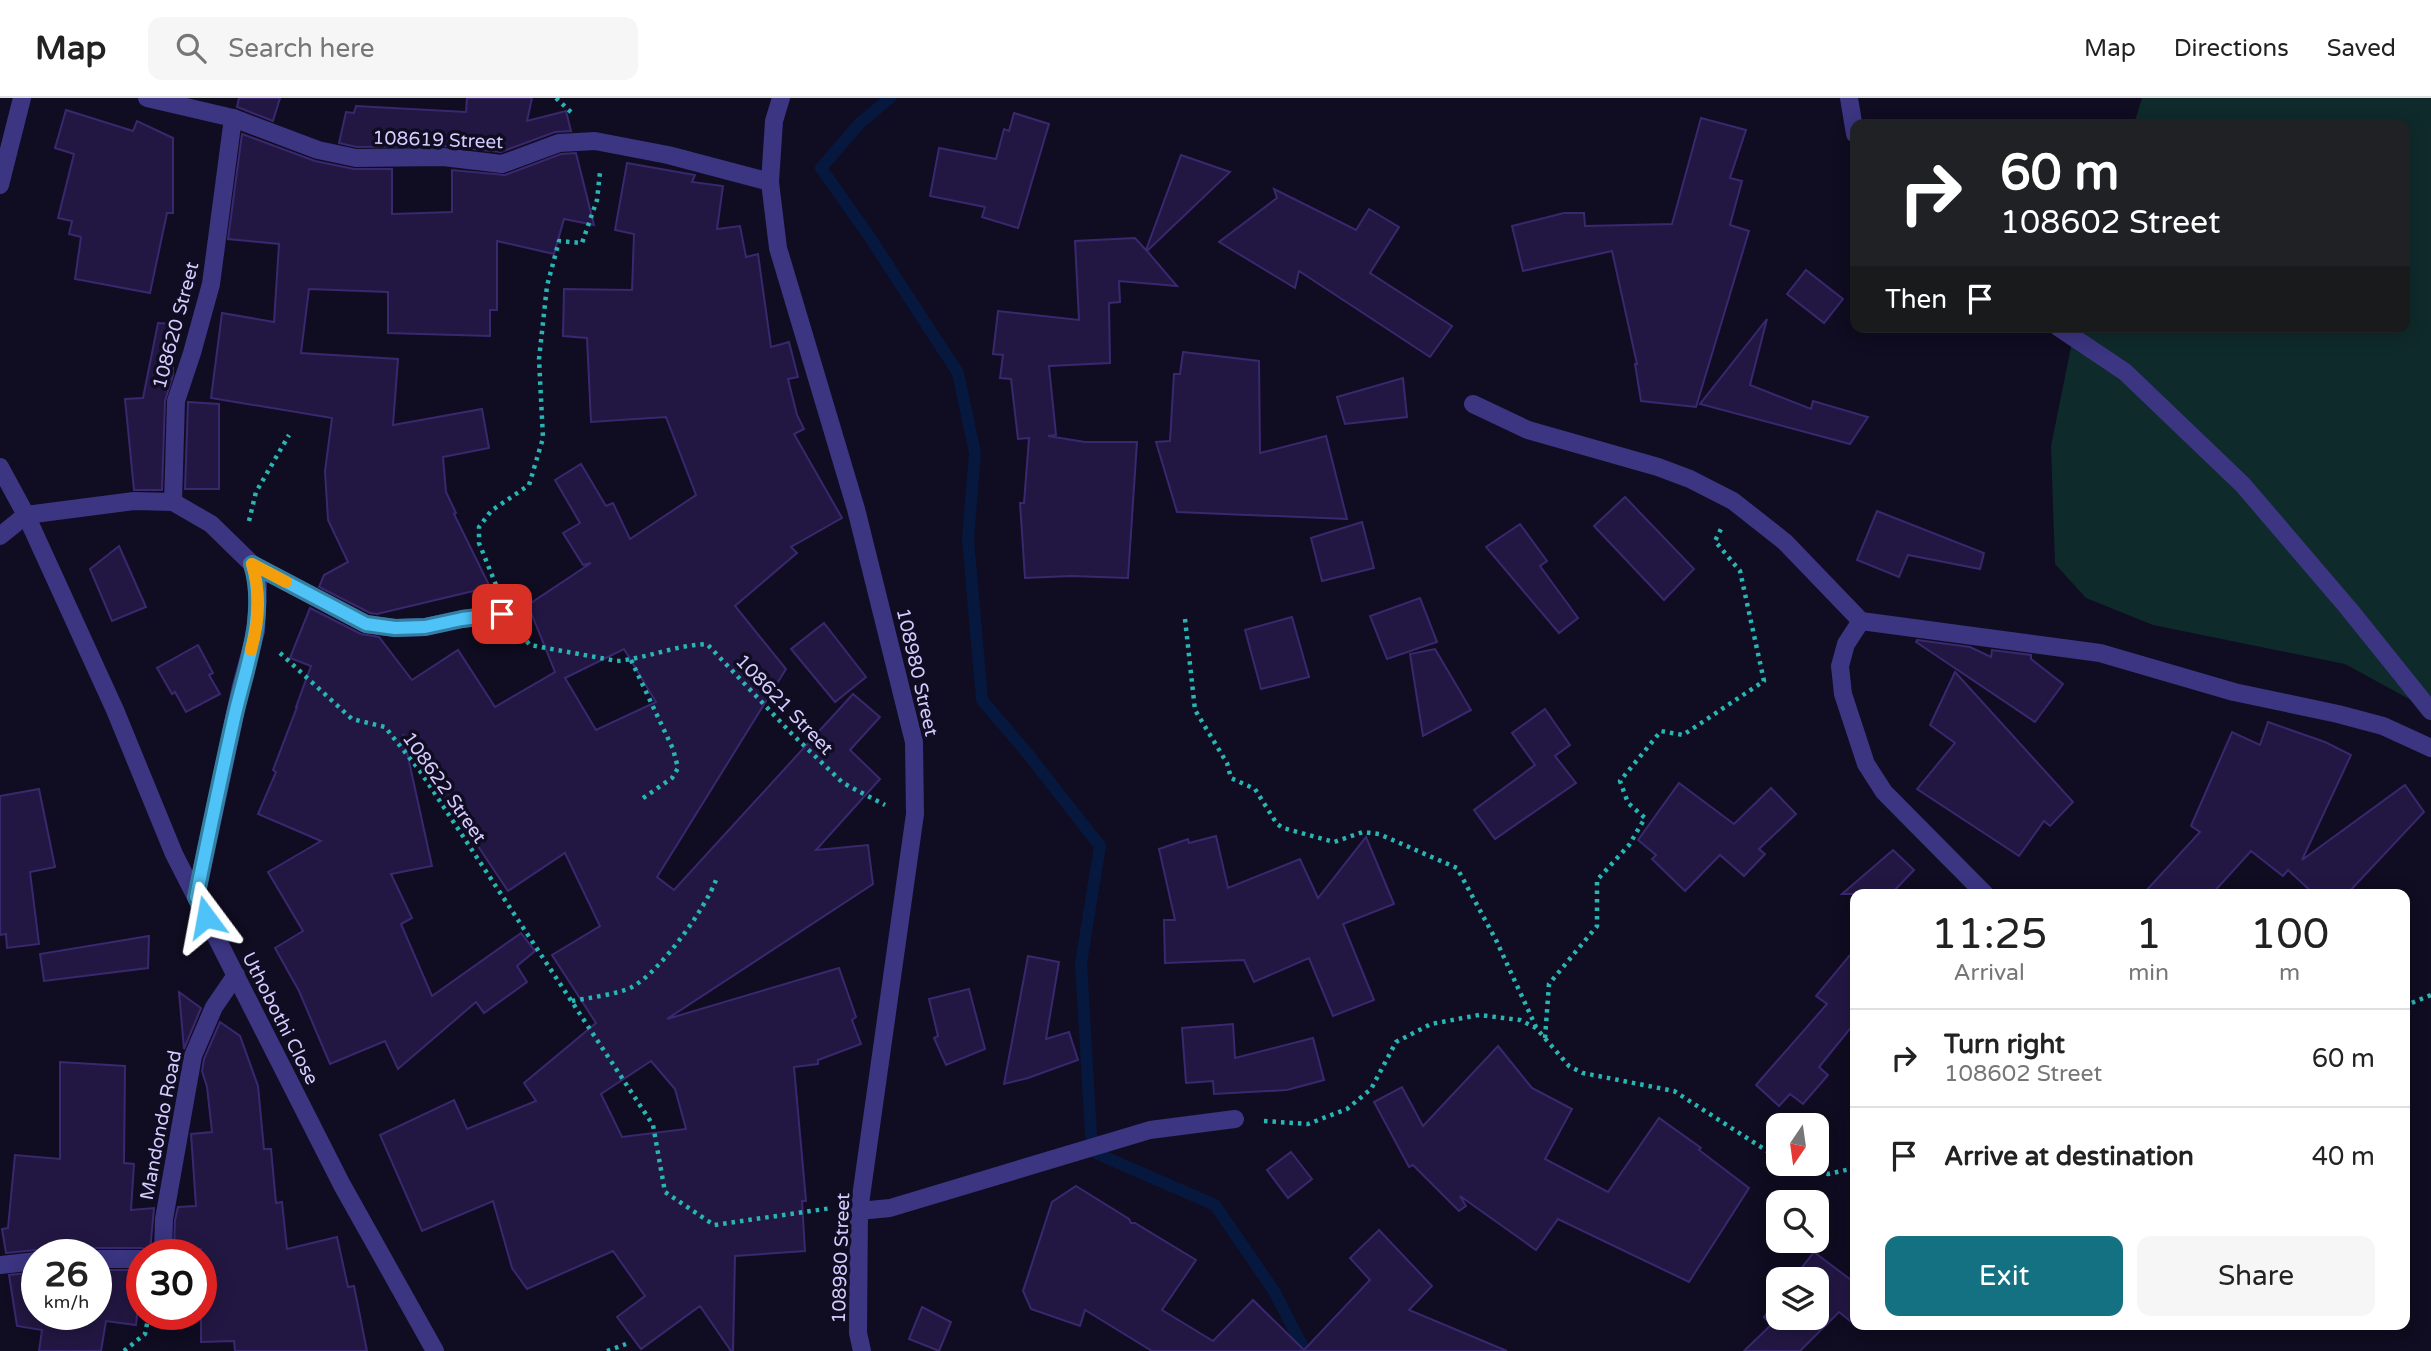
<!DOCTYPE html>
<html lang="en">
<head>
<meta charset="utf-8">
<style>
  :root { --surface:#fff; --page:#f6f6f6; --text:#222; --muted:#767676; --line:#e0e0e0; --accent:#137181 }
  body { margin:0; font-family:"Varela Round",sans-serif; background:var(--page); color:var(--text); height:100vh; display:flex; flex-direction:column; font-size:26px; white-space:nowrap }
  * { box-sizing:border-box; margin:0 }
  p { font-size:23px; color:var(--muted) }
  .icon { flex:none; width:38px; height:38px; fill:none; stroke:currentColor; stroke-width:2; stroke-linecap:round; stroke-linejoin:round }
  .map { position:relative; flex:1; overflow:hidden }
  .details { position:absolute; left:1850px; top:791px; width:560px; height:441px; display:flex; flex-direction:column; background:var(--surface); border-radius:14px; box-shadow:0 4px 18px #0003 }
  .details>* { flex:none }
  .banner { position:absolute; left:1850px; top:21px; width:560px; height:214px; border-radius:14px; box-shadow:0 4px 18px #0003; background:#202124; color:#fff; overflow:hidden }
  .needle { width:46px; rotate:193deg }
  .tools { position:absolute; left:1766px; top:1015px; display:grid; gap:14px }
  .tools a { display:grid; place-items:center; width:63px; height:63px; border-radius:14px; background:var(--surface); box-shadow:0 4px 18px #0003; font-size:35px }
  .speed { position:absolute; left:21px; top:1141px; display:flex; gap:14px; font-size:35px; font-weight:700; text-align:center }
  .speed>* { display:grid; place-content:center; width:91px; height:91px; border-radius:50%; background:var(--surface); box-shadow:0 4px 18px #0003; line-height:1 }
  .speed small { font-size:18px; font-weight:400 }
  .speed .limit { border:10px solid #d22; background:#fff; color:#111 }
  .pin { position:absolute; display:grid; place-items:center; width:60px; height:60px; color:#fff; margin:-30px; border-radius:14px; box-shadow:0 4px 10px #0006 }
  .me { position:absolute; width:77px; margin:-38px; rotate:347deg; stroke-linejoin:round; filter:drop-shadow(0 0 5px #0008) }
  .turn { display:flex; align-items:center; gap:24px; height:147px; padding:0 35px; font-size:32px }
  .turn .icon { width:91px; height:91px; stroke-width:2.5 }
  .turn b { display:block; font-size:49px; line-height:60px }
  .then { display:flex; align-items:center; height:66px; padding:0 35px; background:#0003; gap:14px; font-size:26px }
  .eta { display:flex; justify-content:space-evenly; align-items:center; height:119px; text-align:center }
  .eta b { font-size:42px; font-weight:600; line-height:49px }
  .button { display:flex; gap:14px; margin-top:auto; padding:14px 35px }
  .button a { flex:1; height:80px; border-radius:14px; background:var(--accent); color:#fff; font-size:28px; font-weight:600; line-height:80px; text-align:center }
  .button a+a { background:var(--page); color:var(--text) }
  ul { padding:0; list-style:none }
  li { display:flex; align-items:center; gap:21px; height:98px; padding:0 35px; border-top:2px solid var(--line) }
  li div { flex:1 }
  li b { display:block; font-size:26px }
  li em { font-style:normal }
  header { display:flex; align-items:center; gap:42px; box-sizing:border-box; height:98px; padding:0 35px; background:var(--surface); border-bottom:2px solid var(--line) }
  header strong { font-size:33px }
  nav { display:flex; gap:38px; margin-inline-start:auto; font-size:24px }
  .search { width:490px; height:63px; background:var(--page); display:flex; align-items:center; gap:18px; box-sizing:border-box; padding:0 24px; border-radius:14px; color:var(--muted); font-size:26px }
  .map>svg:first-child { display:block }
  .green { fill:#0f2a2b }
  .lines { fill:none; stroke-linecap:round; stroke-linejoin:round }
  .stream { stroke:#07183f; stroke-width:12 }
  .building { fill:#221742; stroke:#3a286f; stroke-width:2; fill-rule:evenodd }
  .path { stroke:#28b6b5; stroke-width:4.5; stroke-dasharray:3.5 5; stroke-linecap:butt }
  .minor { stroke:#3b3582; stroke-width:18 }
  .route-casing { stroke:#337fa1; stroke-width:18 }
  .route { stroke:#4fc3f7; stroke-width:12 }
  .slow { stroke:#f59e0b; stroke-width:12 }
  .labels { text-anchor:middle; stroke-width:7; stroke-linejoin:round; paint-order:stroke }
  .street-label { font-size:19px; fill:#d4cbff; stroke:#100c21 }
</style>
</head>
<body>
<header>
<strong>Map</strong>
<div class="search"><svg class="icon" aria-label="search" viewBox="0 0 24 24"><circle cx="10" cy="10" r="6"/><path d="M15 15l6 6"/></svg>Search here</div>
<nav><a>Map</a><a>Directions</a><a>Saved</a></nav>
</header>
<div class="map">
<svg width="2431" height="1253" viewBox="0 0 2431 1253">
  <rect width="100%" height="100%" fill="#100c21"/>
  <path class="green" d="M2142,0H2431V613L2345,566L2153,527L2086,500L2055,466L2051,348L2075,229H2404V26H2134Z"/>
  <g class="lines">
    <path class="stream" d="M890,0L860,25L821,70L869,138L958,275L975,355L968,441L982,602L1028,656L1100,748L1081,865L1091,1037L1098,1056L1215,1107L1274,1193L1305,1253"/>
  </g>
  <g class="building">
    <path d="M239,0H280L273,23L237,9Z"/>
    <path d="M467,0H532L527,23L566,13L571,33L555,34L501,54L444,48L357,49L339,45L346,14L354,15L356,8L466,14Z"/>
    <path d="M66,12L133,33L137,23L173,40V115H167L150,195L75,181L81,139L69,136L72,123L58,120L74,56L55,50Z"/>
    <path d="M1014,15L1049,26L1018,130L982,119L985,109L930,98L939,50L996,61L1004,31L1009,33Z"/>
    <path d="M1701,20L1746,32L1730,80L1742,83L1730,127L1749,133L1696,309L1641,303L1635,266H1637L1612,153L1523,173L1512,128L1564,115H1584L1585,128L1672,126Z"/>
    <path d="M242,36L315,63L354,71H392V116L452,114V72L505,77L561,56L576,55L594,127L564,121L554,156L497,143V212H490V238L388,235V194L309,191L301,255L398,261L393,327L482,311L489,350L443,359L446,394L456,415L454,416L490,489L377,516L370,515L319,489L324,477L348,464L328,422L325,373L332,320L211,300L222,215L274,224L279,146L228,141Z"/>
    <path d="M1181,57L1230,74L1147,153L1177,188L1119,183L1120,204L1109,205L1110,265L1049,268L1056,337L1048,338L1085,344H1137L1128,480L1071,478L1025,480L1020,405H1024L1029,340L1018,341L1011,281L1000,280L1003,257L993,256L998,213L1079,222L1075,143L1135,140L1146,152Z"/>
    <path d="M627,65L695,77L692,84L723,88L717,131L740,128L746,159L758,156L771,249L789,244L798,279L788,281L797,317L804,331L794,336L842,420L791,449L797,455L735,508L786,571L657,779L674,792L853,596L880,619L850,652L880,681L816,752L868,747L873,786L667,921L839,870L856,919L852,922L861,946L818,962V966L794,969L806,1103H802L805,1153L735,1158L733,1253H731L700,1208L641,1251L617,1219L645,1198L613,1153L527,1191L512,1170L493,1103L422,1133L380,1037L454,1002L467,1031L536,1003L524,985L596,925L552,857L600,828L565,755L508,793L403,636L432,768L391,776L412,820L401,826L432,898L521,835L535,853L517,868L527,884L484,915L476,904L398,971L385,943L330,966L299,893L275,850L303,833L268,774L321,743L258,716L276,674L273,672L297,609H296L311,568L290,560L310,510L361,536L379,539L412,582L458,552L495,609L555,574L528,507L591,465L583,467L563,435L580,425L555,382L581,366L606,408L613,405L630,441L696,397L666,319L591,324L587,240L563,238L564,191L632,192L634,136L615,132ZM624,551L656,604L596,632L565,580ZM651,963L675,991L686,1031L622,1039L601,996Z"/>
    <path d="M1274,91L1356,132L1369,111L1399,129L1370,175L1452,228L1430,259L1299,173L1295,190L1219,144L1277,100Z"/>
    <path d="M1806,172L1843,201L1824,225L1787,196Z"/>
    <path d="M1767,221L1750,287L1811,311L1813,303L1868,319L1850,346L1700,306Z"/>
    <path d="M158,225L173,226V277L165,303L162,392H134L125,301L143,300Z"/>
    <path d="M1183,254L1259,263L1260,355L1326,338L1347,421L1177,414L1156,344L1170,343L1174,276H1180Z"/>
    <path d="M1403,280L1407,319L1345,326L1337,299Z"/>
    <path d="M188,304L219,306V391H185Z"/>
    <path d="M1625,399L1694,471L1664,502L1594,428Z"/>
    <path d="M1877,413L1984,455L1980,471L1908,457L1899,479L1857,462Z"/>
    <path d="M1362,424L1374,470L1322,483L1311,440Z"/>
    <path d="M1520,426L1547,463L1540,468L1578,520L1559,535L1486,449Z"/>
    <path d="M119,448L146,509L112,523L90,471Z"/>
    <path d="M1420,500L1437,544L1387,561L1370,518Z"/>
    <path d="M1292,519L1309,579L1261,591L1245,532Z"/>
    <path d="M824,525L866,579L835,604L791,551Z"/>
    <path d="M1917,542L1970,549L1991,559L1992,552L2031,557V561L2063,586L2035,624L1916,544Z"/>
    <path d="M198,547L213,575L209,577L220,596L186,614L175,594L172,596L157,570Z"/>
    <path d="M1435,551L1471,612L1423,638L1410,556Z"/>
    <path d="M1955,574L2073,704L2050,728L2044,723L2019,758L1917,691L1955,645L1930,627Z"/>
    <path d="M1545,611L1570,647L1555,658L1576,685L1495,741L1474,712L1535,667L1512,635Z"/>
    <path d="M2268,624L2325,644L2351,657L2302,762L2405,687L2424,714L2347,796H2314L2288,772L2283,778L2251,753L2212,796H2143L2200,734L2191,728L2232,634L2260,647Z"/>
    <path d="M1679,685L1734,726L1771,690L1796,716L1759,751L1765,756L1744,778L1720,757L1685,793L1652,761L1656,757L1638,742Z"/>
    <path d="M39,691L55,769L30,774L39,846L7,850L6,836L0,837V698Z"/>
    <path d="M1216,738L1228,790L1300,761L1318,800L1366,739L1394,806L1343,826L1374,902L1333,918L1309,860L1254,884L1244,862L1165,865L1164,822H1175L1159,751L1188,741L1189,745Z"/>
    <path d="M1893,752L1914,772L1891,796H1842Z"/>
    <path d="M149,838L148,870L44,883L40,856Z"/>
    <path d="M1855,851V929L1853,927L1819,969L1828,977L1803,1006L1790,996L1779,1008L1756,987L1827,906L1816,898Z"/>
    <path d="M1028,858L1059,864L1046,941L1069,934L1078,962L1028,980L1004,986Z"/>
    <path d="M969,891L985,951L946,967L934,940L938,938L929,901Z"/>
    <path d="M179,894L201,910L184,951Z"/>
    <path d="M220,924L240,938L258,988L264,1051H271L276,1105L282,1104L287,1151L337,1139L348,1189L354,1188L367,1253H235L234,1243L201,1244V1151L174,1153L175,1122L178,1109L196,1108L191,1036L212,1034L207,989L202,973L204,961Z"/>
    <path d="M1233,926L1235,960L1313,940L1324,982L1287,992L1214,996L1213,983L1186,985L1182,930Z"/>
    <path d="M1498,948L1532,990L1572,1011L1545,1061L1608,1094L1659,1020L1701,1050L1699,1052L1749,1090L1689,1184L1558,1121L1536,1152L1460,1098L1466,1108L1459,1113L1413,1067L1409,1069L1374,1004L1402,989L1423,1028Z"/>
    <path d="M60,964L125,968L124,1065L134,1066L131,1112L154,1110L150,1153L142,1150H96L90,1152L86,1157H46L36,1152L6,1155L2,1131L8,1130L15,1057L60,1061Z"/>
    <path d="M1291,1054L1312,1081L1288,1100L1267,1072Z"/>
    <path d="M1076,1088L1129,1121L1131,1125H1135L1196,1162L1162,1212L1213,1243L1253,1202L1304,1252L1370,1182L1350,1160L1379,1132L1432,1188L1409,1212L1507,1253H1152L1085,1212L1080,1228L1031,1211L1023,1193L1052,1104Z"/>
    <path d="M1814,1154L1855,1185V1227L1839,1214L1800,1253H1744L1772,1226L1764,1219L1778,1200V1220H1816V1181H1793Z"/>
    <path d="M96,1172H142L136,1227L106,1223L101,1253H39L42,1232L17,1228L9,1177L37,1174V1216H96Z"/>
    <path d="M922,1209L951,1224L939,1253L909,1241Z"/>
  </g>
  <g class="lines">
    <g class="path">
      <path d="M556,0L573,16"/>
      <path d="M249,423L256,394L289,337"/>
      <path d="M496,487L479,445V429L491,413L529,387L543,340L539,261L547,188L559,143L582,145L597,102L600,74"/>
      <path d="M1185,521L1195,612L1227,665L1231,680L1255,691L1277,726L1283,730L1334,744L1363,734L1379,736L1457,770L1496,842L1536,929"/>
      <path d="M521,537L530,547L617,563C648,560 676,547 707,546L791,635L843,685L885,707"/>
      <path d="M280,555L352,621L385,629L420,673L653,1027L665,1094L714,1127L832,1110"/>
      <path d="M631,562L673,651L678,670L672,680L639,703"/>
      <path d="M572,903C588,900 619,896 632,889C660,874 705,811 716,782"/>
      <path d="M2404,908L2431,897"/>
      <path d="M1545,940L1549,886L1597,828V782L1629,747L1645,720L1628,705L1620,683L1661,633L1683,637L1764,583L1740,473L1715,443L1721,431"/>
      <path d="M1264,1023L1308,1026L1347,1011L1371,991L1396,944L1431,926L1479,917L1520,922L1536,930L1569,968L1583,975L1674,993L1778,1060"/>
      <path d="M1794,1066L1828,1076L1855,1070"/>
      <path d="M124,1253L145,1236L149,1216"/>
      <path d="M607,1253L626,1246"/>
    </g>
    <g class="minor">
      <path d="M147,0L233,20L318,52L356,60L443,59L502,66L559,45L595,43L668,57L770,84"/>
      <path d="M781,0L774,23L770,84L778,150L856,411L914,644L915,716L859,1113L858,1235L862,1253"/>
      <path d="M1849,0L1855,36"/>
      <path d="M0,87L22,0"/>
      <path d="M2058,229L2125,274L2243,387L2349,511L2431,613"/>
      <path d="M1473,306L1528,332L1658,369L1690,381L1733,403L1785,444L1861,523L2100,555L2234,594L2338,616L2383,628L2431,650"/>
      <path d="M0,369L26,417L115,612L174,756L342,1087L435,1253"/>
      <path d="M173,404L176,303L192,255L211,186L233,20"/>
      <path d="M0,438L26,417L134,403L173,404L211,426L252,466L258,486L256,533L241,588L196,799"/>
      <path d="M252,466L366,526L395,530L425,529L462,521L502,516"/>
      <path d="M1861,523L1846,546L1840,568L1843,596L1866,666L1884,694L1985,796"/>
      <path d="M859,1113L890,1110L1150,1032L1235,1021"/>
      <path d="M160,1157L163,1153L164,1121L193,958L214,909L236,877"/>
      <path d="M96,1161H142"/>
      <path d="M0,1167L37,1163"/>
    </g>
  </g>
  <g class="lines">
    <defs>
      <path id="route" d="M206,819L196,799C208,741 220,683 233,625C244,573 268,518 252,466L366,526L395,530L425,529L462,521L502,516"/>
    </defs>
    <use href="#route" class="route-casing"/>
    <use href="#route" class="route"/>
    <path class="slow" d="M251,552C259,524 261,494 252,466L286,484"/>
  </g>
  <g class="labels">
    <g class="street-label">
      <text transform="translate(438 41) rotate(2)" y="7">108619 Street</text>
      <text transform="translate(175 227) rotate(-75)" y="7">108620 Street</text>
      <text transform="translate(918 574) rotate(77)" y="7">108980 Street</text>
      <text transform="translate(785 606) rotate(46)" y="7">108621 Street</text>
      <text transform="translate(445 689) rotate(55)" y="7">108622 Street</text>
      <text transform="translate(281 920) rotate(63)" y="7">Uthobothi Close</text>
      <text transform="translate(160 1027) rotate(-79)" y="7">Mandondo Road</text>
      <text transform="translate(840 1160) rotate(-88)" y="7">108980 Street</text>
    </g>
  </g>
</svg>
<div class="tools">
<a><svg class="needle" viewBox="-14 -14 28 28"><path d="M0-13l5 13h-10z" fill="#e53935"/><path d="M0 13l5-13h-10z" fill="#767676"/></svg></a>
<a><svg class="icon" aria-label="search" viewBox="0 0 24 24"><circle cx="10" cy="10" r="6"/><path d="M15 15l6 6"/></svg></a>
<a><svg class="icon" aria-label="layers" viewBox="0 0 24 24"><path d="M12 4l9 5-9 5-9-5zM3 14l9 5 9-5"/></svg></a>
</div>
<div class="speed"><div>26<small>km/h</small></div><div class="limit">30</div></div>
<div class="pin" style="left:502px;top:516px;background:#d93025"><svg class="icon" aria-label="arrive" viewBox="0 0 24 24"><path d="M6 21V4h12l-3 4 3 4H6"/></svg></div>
<svg class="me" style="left:206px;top:819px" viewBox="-20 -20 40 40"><path d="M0-17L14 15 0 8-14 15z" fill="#4fc3f7" stroke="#fff" stroke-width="4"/></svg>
<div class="banner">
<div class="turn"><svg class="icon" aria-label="right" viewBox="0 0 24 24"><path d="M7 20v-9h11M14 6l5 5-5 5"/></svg><div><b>60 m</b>108602 Street</div></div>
<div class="then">Then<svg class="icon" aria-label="arrive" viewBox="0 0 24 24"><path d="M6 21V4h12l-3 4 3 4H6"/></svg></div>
</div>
<section class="details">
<div class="eta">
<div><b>11:25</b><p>Arrival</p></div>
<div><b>1</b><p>min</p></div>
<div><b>100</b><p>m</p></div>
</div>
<ul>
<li><svg class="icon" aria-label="right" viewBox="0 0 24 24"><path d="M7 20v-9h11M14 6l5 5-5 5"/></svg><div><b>Turn right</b><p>108602 Street</p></div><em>60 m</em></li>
<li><svg class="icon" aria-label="arrive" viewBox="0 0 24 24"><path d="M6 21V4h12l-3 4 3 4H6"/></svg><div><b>Arrive at destination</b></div><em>40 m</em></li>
</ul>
<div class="button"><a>Exit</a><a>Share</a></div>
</section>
</div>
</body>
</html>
